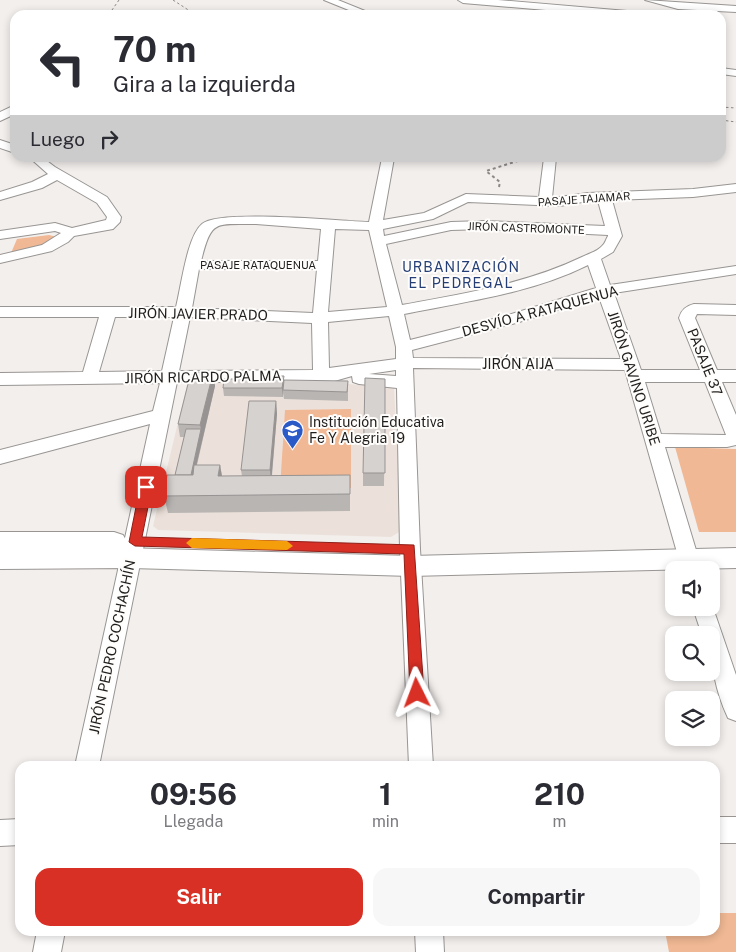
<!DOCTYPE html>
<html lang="es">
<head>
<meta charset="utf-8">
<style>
  :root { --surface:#fff; --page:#f7f7f7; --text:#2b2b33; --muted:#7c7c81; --accent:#d93025 }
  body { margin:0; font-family:"Public Sans",sans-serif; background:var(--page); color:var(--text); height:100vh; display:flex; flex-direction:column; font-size:19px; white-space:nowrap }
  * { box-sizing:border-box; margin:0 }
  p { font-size:16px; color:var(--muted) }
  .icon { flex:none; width:28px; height:28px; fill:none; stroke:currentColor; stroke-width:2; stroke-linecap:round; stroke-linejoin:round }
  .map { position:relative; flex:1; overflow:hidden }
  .details { position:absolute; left:15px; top:761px; width:705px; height:175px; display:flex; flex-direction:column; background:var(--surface); border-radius:15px; box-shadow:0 2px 8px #0003 }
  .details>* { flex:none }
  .banner { position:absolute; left:10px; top:10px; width:716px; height:152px; border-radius:15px; box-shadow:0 2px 8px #0003; background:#fff; color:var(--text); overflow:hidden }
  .controls { position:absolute; left:665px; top:561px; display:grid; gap:10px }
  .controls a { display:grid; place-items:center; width:55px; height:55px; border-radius:10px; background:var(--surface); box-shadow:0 2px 8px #0003; font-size:25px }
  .pin { position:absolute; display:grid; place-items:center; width:42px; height:42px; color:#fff; margin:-21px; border-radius:10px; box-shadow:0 2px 8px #0006 }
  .me { position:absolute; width:55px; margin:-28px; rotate:357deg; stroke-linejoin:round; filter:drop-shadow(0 0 4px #0008) }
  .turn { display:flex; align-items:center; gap:18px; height:105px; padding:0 20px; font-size:22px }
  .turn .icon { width:65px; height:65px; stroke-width:2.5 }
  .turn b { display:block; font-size:35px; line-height:42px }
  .then { display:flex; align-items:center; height:48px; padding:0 20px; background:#0003; gap:10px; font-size:19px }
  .eta { display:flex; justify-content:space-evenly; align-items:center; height:85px; text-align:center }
  .eta b { font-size:30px; font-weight:700; line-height:35px }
  .button { display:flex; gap:10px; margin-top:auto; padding:10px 20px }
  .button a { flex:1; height:58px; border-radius:15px; background:var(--accent); color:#fff; font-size:20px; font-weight:700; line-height:58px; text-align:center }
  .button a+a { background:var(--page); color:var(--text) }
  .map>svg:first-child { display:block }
  .built { fill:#ece1da }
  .green { fill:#f0b894 }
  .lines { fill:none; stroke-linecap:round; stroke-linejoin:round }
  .minor-casing { stroke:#989593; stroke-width:2 }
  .major-casing { stroke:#989593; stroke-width:2 }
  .path-far1 { stroke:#8c8a88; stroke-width:1; stroke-dasharray:2.5 2.5; stroke-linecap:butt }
  .path { stroke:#8c8a88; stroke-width:2; stroke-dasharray:3 3; stroke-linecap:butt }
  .minor { fill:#fff; fill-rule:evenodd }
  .major { fill:#fff; fill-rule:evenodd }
  .wall { fill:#b8b5b3 }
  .shaded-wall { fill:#969392 }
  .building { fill:#d6d2d0; stroke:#969392 }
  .route { fill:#d93025; stroke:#8d1f18 }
  .slow { fill:#f59e0b }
  .labels { text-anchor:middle; stroke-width:4; stroke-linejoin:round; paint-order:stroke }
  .far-street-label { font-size:11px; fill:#1f1e1d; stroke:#fffdfb }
  .far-quarter-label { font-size:14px; letter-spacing:1px; fill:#253f76; stroke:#fffdfb }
  .street-label { font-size:14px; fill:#1f1e1d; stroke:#fffdfb }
  .poi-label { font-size:14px; fill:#1f1e1d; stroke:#fffdfb; text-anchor:start }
</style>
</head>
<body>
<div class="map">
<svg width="736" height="952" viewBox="0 0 736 952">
  <rect width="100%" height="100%" fill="#f3efed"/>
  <path class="built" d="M195,382H315L394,387L401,531L391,537L158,530L153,526L187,385Z"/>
  <g class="green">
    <path d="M49,235L57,237L52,243L11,253L17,239Z"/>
    <path d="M351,409V488L280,489L285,410Z"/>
    <path d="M675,447L736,449V532H699Z"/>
    <path d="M715,913H736V952H669L665,931H715Z"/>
  </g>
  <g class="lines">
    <defs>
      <g id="minor">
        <path d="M324,0H338L375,15H361Z"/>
        <path d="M458,0H498L639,12L644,15H604L463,3Z"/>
        <path d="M645,0L736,6V12L678,9Z"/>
        <path d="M721,68L736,70V76L721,74Z"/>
        <path d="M15,105V114L0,121V112Z"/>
        <path d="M0,140L15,145V153L0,148Z"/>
        <path d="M30,158H43L55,167L107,197L121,217L120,222L113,229L74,236L68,242L52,251L0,263V255L42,245L61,233L55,231L0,239V231L55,223L72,228L106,220L107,217L97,203L57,180L42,188L0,200V192L32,182L48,174Z"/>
        <path d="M382,158H394L383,220L424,213L466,194L539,197L544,158H556L552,198L588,193L693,189L736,184V192L693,197L612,200L622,236L613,252L601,259L610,285L736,266V274L614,293L641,370H700L679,318C681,310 686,306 694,304L736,305V315L697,314L695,318L717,370H736V382H722L736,415V445L727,447H665L702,570H682L625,370L413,368L420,549L433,766H409L400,549L397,388L359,384L353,382L352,376L331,382H177L99,766H75L150,424L0,464V450L153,411L160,383L0,385V373L83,372L99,317H0V307H176C181,288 187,236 202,224C219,209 339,221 369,222ZM588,201H598L605,226L485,221L451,222L384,236L383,229L433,219L468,202L560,206ZM256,224L321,229L318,261H201C212,218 215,225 256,224ZM335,229L369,230L387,307L328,312ZM485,229L608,235V236C606,239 605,244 602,246C598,251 588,254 582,257C526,284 462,294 402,305L386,244L451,230ZM588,265L596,288L505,316L410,340L404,314C465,302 532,293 588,265ZM199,269H317L313,313L192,308ZM599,297L621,359L413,358L412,350L516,323ZM389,316L396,347V359L329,368L328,322ZM115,317H174L162,371L99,372ZM190,317L312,323L313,370L179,371ZM396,370V376L369,374ZM645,382H705L726,435L661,434Z"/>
        <path d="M711,602L736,675V721L728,718C715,690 711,666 711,635H702L693,608H711Z"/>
        <rect x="715" y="817" width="21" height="26"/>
        <path d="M20,819V845L0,846V820Z"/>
        <path d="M37,931H65L61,952H33Z"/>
        <path d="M415,931H443L444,952H416Z"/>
      </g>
      <path id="major" d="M0,532H114L123,535L127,542L124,548L411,556L736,548V568L411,576L131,568L0,569Z"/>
    </defs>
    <use href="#minor" class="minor-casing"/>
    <use href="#major" class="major-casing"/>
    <g class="path-far1">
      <path d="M119,0L112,10L131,15"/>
      <path d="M173,0L196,15"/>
      <path d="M721,107L736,108"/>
      <path d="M721,120L736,122"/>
    </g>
    <path class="path" d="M499,187L500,182L486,171L527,158"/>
    <use href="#minor" class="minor"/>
    <use href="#major" class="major"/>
  </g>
  <g class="wall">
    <path d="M213,373L215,386L197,465H220L222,476H242L241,470L276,401L277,414L272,476L350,475V511L168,513L164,496L175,475L184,437H180L178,424Z"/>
    <path d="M385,379L384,486H363V473Z"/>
    <path d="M348,381V401L284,399L283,393V397L224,396L223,388L284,382Z"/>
  </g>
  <g class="shaded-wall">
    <path d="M213,373L215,386L192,484L190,476L201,429L200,425Z"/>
    <path d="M284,376V385L283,390V397L282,388Z"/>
    <path d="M276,401L277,414L271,483L270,470Z"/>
    <path d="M220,465L223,482L218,476Z"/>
  </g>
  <g class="building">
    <path d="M197,372L213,373L200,425L178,424L190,376Z"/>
    <path d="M268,376H284L282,388H223L224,379H267Z"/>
    <path d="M365,378L385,379V473H363Z"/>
    <path d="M284,380L348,381L347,392L283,390Z"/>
    <path d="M249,401H276L270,470H241Z"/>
    <path d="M186,429H201L191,475H175Z"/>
    <path d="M194,465H220L218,476L350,475V494L164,496L167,475H193Z"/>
  </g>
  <path class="route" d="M146,483L152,487L142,537L414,545L424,693L422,698L417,699L412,698L410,693L404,554L135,546L129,542L140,487Z"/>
  <path class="slow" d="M192,538L287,541L293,546L287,550L192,548L186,543Z"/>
  <defs>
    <symbol id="school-pin" viewBox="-11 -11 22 30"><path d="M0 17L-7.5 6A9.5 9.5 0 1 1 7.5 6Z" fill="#2a59c8" stroke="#fffdfb"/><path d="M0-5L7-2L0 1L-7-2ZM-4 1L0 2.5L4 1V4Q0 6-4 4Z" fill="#fff"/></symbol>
  </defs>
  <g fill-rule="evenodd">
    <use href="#school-pin" x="280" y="418" width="25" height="34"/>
  </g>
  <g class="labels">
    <g class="far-street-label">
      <text transform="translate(584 199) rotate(-4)" y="4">PASAJE TAJAMAR</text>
      <text transform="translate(526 228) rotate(2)" y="4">JIRÓN CASTROMONTE</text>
      <text x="258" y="269">PASAJE RATAQUENUA</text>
    </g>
    <g class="far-quarter-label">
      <text x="461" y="272">URBANIZACIÓN<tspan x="461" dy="16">EL PEDREGAL</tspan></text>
    </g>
    <g class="street-label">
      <text transform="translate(540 311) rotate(-15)" y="5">DESVÍO A RATAQUENUA</text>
      <text transform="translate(198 314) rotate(1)" y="5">JIRÓN JAVIER PRADO</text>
      <text transform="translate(705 362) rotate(68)" y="5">PASAJE 37</text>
      <text x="518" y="369">JIRÓN AIJA</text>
      <text transform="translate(203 377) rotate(-1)" y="5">JIRÓN RICARDO PALMA</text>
      <text transform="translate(634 378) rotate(72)" y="5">JIRÓN GAVINO URIBE</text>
      <text transform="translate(112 647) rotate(-78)" y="5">JIRÓN PEDRO COCHACHÍN</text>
    </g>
    <g class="poi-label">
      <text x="309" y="427">Institución Educativa<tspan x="309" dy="16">Fe Y Alegria 19</tspan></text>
    </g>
  </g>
</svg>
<div class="controls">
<a><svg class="icon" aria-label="sound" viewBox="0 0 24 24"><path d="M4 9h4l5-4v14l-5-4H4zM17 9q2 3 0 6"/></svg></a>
<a><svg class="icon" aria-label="search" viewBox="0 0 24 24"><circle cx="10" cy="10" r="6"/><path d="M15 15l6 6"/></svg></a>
<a><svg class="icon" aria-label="layers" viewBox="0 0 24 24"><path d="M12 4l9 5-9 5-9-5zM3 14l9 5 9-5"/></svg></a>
</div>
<div class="pin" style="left:146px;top:487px;background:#d93025"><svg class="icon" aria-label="arrive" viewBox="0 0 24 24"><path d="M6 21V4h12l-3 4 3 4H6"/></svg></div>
<svg class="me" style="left:417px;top:693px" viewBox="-20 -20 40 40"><path d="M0-17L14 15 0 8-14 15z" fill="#d93025" stroke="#fff" stroke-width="4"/></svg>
<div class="banner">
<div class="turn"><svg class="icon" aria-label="left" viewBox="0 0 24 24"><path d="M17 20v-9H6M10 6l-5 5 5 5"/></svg><div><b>70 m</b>Gira a la izquierda</div></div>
<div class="then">Luego<svg class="icon" aria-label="right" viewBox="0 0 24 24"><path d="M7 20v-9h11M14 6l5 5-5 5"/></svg></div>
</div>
<section class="details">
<div class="eta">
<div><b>09:56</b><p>Llegada</p></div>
<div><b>1</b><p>min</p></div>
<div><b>210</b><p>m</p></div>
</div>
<div class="button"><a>Salir</a><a>Compartir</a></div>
</section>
</div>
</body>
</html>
